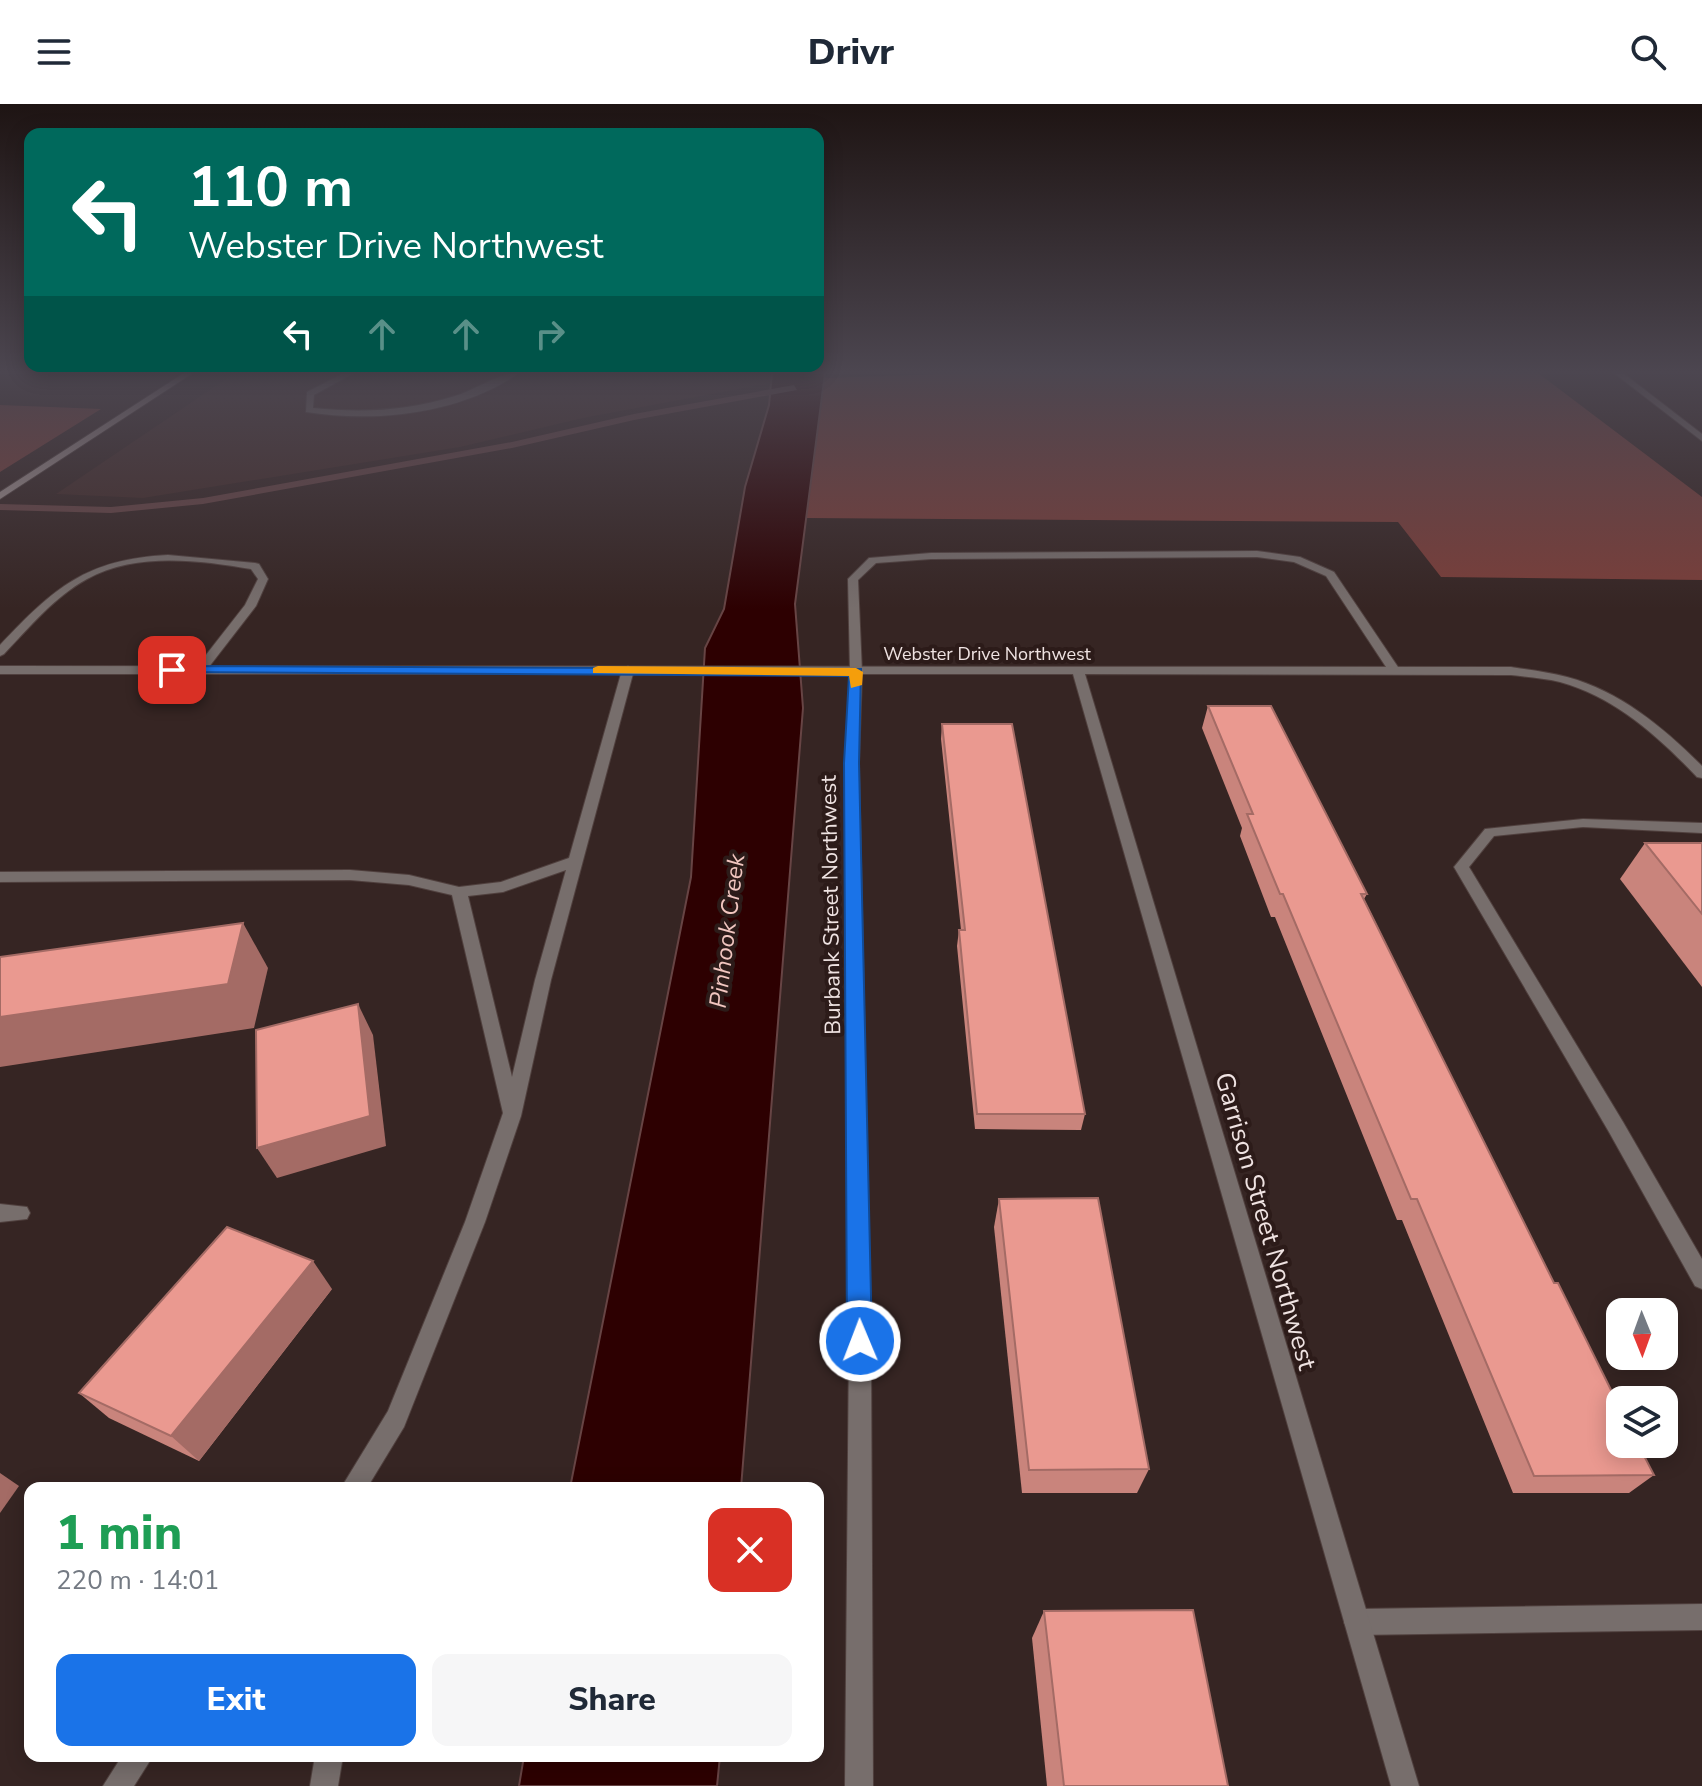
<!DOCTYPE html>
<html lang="en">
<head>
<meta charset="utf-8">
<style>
  :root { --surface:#fff; --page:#f6f6f7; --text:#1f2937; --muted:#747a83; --accent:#1a73e8 }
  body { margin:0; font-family:"Nunito Sans",sans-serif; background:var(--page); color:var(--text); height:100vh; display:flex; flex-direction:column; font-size:30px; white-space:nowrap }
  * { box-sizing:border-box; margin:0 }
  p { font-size:26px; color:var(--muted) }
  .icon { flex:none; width:44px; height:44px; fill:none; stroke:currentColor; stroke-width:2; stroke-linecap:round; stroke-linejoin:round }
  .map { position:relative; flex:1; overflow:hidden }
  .drawer { position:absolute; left:24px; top:1378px; width:800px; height:280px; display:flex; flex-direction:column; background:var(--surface); border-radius:16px; box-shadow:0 4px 20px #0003 }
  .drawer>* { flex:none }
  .guide { position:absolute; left:24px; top:24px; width:800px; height:244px; border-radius:16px; box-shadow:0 4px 20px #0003; background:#00695c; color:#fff; overflow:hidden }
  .needle { width:52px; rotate:179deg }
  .tools { position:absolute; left:1606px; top:1194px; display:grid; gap:16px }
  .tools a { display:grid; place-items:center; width:72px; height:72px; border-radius:16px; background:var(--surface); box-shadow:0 4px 20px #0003; font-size:40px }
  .pin { position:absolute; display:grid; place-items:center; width:68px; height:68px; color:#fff; margin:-34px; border-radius:16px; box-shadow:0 4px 12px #0006 }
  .me { position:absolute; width:88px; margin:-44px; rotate:359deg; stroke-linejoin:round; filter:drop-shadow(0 0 6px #0008) }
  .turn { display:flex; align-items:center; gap:28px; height:168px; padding:0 32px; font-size:36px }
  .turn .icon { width:104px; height:104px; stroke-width:2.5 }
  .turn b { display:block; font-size:56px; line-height:68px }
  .lanes { display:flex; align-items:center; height:76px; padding:0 32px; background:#0003; justify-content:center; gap:40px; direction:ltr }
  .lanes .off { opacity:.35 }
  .round { display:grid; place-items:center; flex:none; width:84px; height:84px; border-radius:16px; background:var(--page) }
  .summary { display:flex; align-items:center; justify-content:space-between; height:136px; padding:0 32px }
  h1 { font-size:48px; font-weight:800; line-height:60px; color:#1e9e55 }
  .cta { display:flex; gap:16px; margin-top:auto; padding:16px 32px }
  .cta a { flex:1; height:92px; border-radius:16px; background:var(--accent); color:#fff; font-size:32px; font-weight:800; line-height:92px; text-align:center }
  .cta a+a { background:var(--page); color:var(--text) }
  header { display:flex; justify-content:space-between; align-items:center; height:104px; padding:0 32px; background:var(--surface); font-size:36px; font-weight:800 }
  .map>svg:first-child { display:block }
  .built { fill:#432b28 }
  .green { fill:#7b3e39 }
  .water { fill:#2d0001; stroke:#674444; stroke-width:2 }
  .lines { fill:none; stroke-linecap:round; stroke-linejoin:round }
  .stream { fill:#674444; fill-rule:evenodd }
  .service-casing { stroke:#50403e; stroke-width:2 }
  .minor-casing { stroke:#50403e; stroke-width:2 }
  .tertiary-casing { stroke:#50403e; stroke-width:2 }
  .secondary-casing { stroke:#50403e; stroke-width:2 }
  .service { fill:#776e6c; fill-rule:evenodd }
  .minor { fill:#776e6c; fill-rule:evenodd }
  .tertiary { fill:#776e6c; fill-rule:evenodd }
  .secondary { fill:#a39492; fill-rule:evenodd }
  .wall { fill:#c9847c }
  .shaded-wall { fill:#a46b65 }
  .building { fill:#ea9990; stroke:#a46b65; stroke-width:2 }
  .route { fill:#1a73e8; stroke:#114b97; stroke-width:2 }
  .slow { fill:#f59e0b }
  .labels { text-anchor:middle; stroke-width:8; stroke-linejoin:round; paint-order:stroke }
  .far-street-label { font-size:18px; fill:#efe3e2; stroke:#2c1b19 }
  .street-label { font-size:22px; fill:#efe3e2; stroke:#2c1b19 }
  .water-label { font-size:24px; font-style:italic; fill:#f2c6c0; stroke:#2c1b19 }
  .near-street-label { font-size:26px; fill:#efe3e2; stroke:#2c1b19 }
</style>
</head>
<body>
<header><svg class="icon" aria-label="menu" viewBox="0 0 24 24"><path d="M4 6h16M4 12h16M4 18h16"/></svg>Drivr<svg class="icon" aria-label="search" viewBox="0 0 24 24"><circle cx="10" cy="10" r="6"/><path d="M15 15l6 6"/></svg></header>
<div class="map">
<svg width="1702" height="1682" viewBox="0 0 1702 1682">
  <rect width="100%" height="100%" fill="#362523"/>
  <path class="built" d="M235,269H772L771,279L583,314L460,343L143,394L56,390Z"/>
  <g class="green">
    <path d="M975,269H1538L1702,393V476L1441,473L1398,418L806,414L824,274Z"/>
    <path d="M0,301L101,305L0,368Z"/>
  </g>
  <g class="water">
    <path d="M772,269H825L795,500L803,604L741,1384H570L691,773L705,544L724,505L745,383L769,301Z"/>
    <path d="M524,1652H720L717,1682H519Z"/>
  </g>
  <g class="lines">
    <path class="stream" d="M794,281L797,286L634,316L512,344L203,400L111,409L0,406V400L111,403L203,394L512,338L634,310Z"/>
    <defs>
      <g id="service">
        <path d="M344,269H354L314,291L313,304C362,309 408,307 455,292C475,286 498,269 519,269C460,310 375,319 306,308L307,288Z"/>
        <path d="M1257,447L1300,453L1334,468L1400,566L1398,569H1390L1326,472L1294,458L1257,453L931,455L876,459L858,476L862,568L856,572L850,568L848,475L869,454L931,449Z"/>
        <path d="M168,451L255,459L259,460L268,475L256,502L205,568H197L195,565L245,501L258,475L251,465C198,456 136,448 87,475C54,493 29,524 4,550L0,552V541C54,484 86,455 168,451Z"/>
        <path d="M628,562L634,566L551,876L521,1012L485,1118L404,1323L367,1384H341L388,1307L465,1118L503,1009L452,791L409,781L350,776L0,778V768L350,766L409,771L459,783L501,778L569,754L622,566ZM566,766L535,876L512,973L468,792L503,788Z"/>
        <path d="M1583,715L1702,719V729L1583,723L1494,732L1469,763L1623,1018L1702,1155V1185L1695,1182L1609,1028L1454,763L1485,725Z"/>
        <path d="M1702,1500V1526L1357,1531L1348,1527L1344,1518L1348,1509L1357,1505Z"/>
        <path d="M122,1652H153L134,1682H103Z"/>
        <path d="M315,1652H343L338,1682H310Z"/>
      </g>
      <g id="minor">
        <path d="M0,562L1511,563C1530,566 1549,568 1567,573C1620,587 1664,624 1702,662V674L1697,673C1659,633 1615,593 1560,578C1544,574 1527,573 1511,571L1085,570L1419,1682H1391L1073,570H862L859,659L871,1237L873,1682H845L849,1237L845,659L850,570H0Z"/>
        <path d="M0,1100L27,1103L30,1109L27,1115L0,1118Z"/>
      </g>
      <path id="tertiary" d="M1614,269H1623L1702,330V337Z"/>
      <path id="secondary" d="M184,269H193L0,395V388Z"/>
    </defs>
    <use href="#service" class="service-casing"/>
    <use href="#minor" class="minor-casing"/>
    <use href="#tertiary" class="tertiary-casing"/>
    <use href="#secondary" class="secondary-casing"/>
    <use href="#service" class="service"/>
    <use href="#minor" class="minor"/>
    <use href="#tertiary" class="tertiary"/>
    <use href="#secondary" class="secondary"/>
  </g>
  <g class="wall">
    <path d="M1208,602L1367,790L1364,795L1554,1179L1654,1371L1629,1389H1513L1402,1116H1397L1275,813H1271L1240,732L1242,724L1202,624Z"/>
    <path d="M942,620L1085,1010L1081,1026L975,1025L957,842L959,826H961L941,635Z"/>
    <path d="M1645,739H1702V883L1620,775Z"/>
    <path d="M999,1095L1149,1365L1137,1389H1022L994,1123Z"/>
    <path d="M332,1185L199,1357L109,1314L79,1289Z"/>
    <path d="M1044,1507L1228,1682H1047L1032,1534Z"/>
  </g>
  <g class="shaded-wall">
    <path d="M243,819L268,864L254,924L0,963V913Z"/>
    <path d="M358,900L373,931L386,1042L277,1074L257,1044Z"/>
    <path d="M313,1157L332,1185L199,1357L171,1332Z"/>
    <path d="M0,1369L19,1382L0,1409Z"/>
  </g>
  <g class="building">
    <path d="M1208,602H1271L1367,790H1361L1554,1179H1558L1620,1304V1340H1638L1654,1371L1534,1372L1417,1095H1411L1283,790H1280L1247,710H1253Z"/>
    <path d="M942,620H1012L1085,1010H977L959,826H965Z"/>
    <path d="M1645,739H1702V810Z"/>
    <path d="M243,819L228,880L0,913V853Z"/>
    <path d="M358,900L370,1012L257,1044L256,926Z"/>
    <path d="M1098,1094L1149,1365L1029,1366L999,1095Z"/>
    <path d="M227,1123L313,1157L171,1332L79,1289Z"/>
    <path d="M1193,1506L1228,1682H1064L1044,1507Z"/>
  </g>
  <linearGradient id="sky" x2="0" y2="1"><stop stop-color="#1e1413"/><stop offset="0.53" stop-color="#4c4650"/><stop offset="1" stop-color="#4c4650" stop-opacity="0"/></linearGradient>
  <rect width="1702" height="505" fill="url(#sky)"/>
  <path class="route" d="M172,562L861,565L859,659L872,1237L868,1245L860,1249L851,1245L847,1237L844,659L849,572L168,568L166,566Z"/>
  <path class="slow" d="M598,562L856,564L863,568L862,581L851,584L849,572L593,569V564Z"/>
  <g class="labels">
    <g class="far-street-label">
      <text x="987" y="556">Webster Drive Northwest</text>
    </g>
    <g class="street-label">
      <text transform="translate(830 801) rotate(-91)" y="8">Burbank Street Northwest</text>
    </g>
    <g class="water-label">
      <text transform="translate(727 827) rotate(-83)" y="8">Pinhook Creek</text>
    </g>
    <g class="near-street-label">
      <text transform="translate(1266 1117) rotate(74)" y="9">Garrison Street Northwest</text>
    </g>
  </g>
</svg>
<div class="tools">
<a><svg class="needle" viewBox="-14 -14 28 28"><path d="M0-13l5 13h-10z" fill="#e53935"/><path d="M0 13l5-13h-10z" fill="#747a83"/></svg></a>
<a><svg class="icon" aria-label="layers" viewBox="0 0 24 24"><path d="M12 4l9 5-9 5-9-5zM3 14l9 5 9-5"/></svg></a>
</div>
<div class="pin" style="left:172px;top:566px;background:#d93025"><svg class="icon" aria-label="arrive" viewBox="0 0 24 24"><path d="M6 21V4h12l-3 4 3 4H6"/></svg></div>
<svg class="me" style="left:860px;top:1237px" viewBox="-20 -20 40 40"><circle r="17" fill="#1a73e8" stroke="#fff" stroke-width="3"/><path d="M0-11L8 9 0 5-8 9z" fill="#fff"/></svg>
<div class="guide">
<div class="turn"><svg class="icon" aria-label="left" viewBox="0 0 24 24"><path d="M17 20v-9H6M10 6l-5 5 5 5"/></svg><div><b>110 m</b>Webster Drive Northwest</div></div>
<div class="lanes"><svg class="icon" aria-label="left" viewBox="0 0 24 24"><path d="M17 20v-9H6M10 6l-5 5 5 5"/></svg><svg class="icon off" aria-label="ahead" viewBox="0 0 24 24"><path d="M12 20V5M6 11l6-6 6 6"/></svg><svg class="icon off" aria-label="ahead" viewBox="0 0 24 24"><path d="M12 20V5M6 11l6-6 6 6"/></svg><svg class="icon off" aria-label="right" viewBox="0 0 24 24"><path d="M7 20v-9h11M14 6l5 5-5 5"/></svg></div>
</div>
<section class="drawer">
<div class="summary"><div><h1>1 min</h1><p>220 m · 14:01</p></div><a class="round" style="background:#d93025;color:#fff"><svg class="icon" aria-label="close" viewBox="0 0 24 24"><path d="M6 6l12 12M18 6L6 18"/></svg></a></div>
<div class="cta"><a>Exit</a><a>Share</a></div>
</section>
</div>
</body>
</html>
